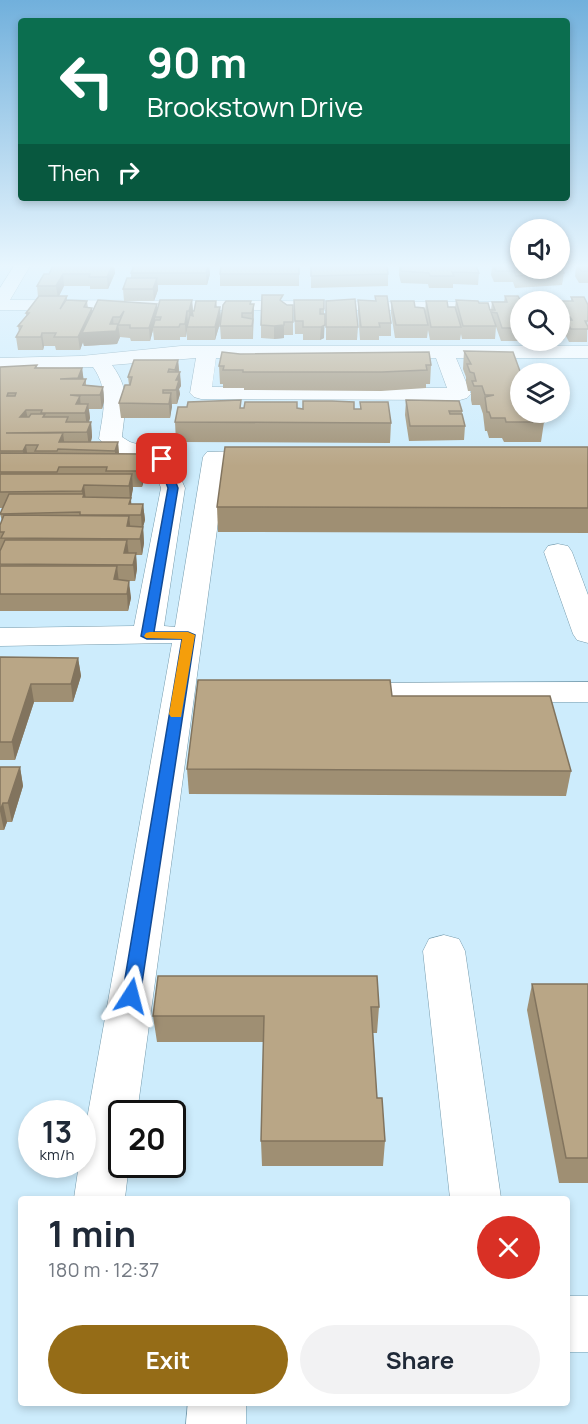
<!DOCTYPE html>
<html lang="en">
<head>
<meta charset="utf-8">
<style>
  :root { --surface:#fff; --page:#f2f2f3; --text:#1f2937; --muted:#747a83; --accent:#956c17 }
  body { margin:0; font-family:Manrope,sans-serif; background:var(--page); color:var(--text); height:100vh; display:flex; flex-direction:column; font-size:22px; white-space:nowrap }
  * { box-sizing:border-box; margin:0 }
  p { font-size:20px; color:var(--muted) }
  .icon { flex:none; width:33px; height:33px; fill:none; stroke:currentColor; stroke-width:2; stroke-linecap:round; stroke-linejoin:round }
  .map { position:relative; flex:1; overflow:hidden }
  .side { position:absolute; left:18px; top:1196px; width:552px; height:210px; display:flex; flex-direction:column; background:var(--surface); border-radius:6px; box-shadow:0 3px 9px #0003 }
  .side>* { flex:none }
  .top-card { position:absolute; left:18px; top:18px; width:552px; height:183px; border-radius:6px; box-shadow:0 3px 9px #0003; background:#0b6e4f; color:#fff; overflow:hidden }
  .tools { position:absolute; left:510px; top:219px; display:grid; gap:12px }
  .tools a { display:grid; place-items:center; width:60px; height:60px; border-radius:50%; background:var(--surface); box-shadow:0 3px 9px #0003; font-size:30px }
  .speed { position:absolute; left:18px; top:1100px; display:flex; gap:12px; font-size:30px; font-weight:700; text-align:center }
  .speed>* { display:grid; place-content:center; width:78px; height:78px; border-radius:50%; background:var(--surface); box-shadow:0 3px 9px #0003; line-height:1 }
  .speed small { font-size:15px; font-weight:400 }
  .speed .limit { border:3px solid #111; border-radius:9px; background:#fff; color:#111 }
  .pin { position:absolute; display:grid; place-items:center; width:51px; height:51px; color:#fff; margin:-26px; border-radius:12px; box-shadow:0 3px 9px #0006 }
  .me { position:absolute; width:66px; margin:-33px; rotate:9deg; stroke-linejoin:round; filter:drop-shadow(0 0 4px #0008) }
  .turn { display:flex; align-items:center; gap:21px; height:126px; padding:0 30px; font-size:27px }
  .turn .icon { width:78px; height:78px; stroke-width:2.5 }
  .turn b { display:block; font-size:42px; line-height:51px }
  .then { display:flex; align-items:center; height:57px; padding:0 30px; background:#0003; gap:12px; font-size:22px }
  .round { display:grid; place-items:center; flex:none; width:63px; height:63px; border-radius:32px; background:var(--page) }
  .head { display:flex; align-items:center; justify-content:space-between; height:102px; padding:0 30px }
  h1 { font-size:36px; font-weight:700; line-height:45px }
  .primary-button { display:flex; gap:12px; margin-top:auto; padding:12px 30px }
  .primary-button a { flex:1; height:69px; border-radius:36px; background:var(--accent); color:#fff; font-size:24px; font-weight:700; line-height:69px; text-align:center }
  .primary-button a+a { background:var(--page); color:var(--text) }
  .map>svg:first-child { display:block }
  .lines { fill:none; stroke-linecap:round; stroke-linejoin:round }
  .minor-casing { stroke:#759bad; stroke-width:1 }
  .minor { fill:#fff; fill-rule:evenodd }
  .wall { fill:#9f8f73 }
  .shaded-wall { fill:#82745e }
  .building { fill:#b9a686; stroke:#82745e; stroke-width:1.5; fill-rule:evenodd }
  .route { fill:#1a73e8; stroke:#114b97; stroke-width:1.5 }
  .slow { fill:#f59e0b }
</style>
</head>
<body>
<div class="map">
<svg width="588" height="1424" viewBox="0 0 588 1424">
  <rect width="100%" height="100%" fill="#cdecfc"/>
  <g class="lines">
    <defs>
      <g id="minor">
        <path d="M14,266H30L10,300L526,302H520V310H0V288Z"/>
        <path d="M181,346H588V358H456L471,394L467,398L460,400L201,399L194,397L190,393L196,358L112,365C131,391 125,406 122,437L130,442L170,454L185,488L164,626L175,627L203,457L207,452L269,450L277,452L281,457L277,462L226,464L137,1113H122V1164H129L125,1198H74L79,1164H82V1147L172,643L0,646V628L134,626L161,488L152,463L114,452L99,439C103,412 110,391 93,367L0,370V358L81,356ZM216,358H436L447,388L212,387Z"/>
        <path d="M558,544L568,546L572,552L588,595V643L577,640L573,634L544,552L548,546Z"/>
        <path d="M588,682V702L346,703L335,700L330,693L335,686L346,683Z"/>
        <path d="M444,935L459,939L465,951L501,1198H450L423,951L429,939Z"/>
        <rect x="567" y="1296" width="21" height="56"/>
        <path d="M188,1402H246V1424H186Z"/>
      </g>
    </defs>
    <use href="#minor" class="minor-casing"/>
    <use href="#minor" class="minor"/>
  </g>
  <g class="wall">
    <path d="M114,266L115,273L108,289H90V286H64L59,296H67V300L87,301L88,308H92V312L157,310L192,300L193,311H194L216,301L217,307H220L221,320L215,340H187V330L186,337H180V340H154L153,330L150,341H131L130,338L120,337L117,344L84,346L83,342L80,350H56L55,346H44L43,350H18L16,337L19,332L18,326L26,316V313L38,297L37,286L49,274Z"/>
    <path d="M209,266L210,274L207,285H158V290L154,301H124L123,289L131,278V273Z"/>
    <path d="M299,266V286H220V274Z"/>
    <path d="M311,266L388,274V286L311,288Z"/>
    <path d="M399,266H476L479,273L478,285L453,284V288H429L428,284L401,283L399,275Z"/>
    <path d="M492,266H520L564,273L562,285L515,288L513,282H494L491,275Z"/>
    <path d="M576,266H588V283H579L575,276Z"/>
    <path d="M375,296L391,323V336H379V340H360L358,313V300L375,301Z"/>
    <path d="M505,296L521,302L520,340L528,341H501L496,327L495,339H462L461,334L460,340H430L428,330L427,338H395L391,313V301L415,307L425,311L426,301L448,307L455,308L456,300L479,303L491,310L492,302H504Z"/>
    <path d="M571,297L588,305L587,342H569L565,334L564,340H560V302L571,301Z"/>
    <path d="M294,300H324V338L320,340H303V334H295Z"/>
    <path d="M251,301V304H254L253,339H221L220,326Z"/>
    <path d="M326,301L358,327L357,340H326Z"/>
    <path d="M283,302L287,305H293V335H284V338L274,339L261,338V325Z"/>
    <path d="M464,351L520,412L544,422L541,442H504L502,438H489L487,431H485L483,414L480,405H472L471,400V391H468L466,382V377L463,369Z"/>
    <path d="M240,354L431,365L430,384H426V388L381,391L244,390V388H223V384H220L219,366Z"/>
    <path d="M178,360L181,386L179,389L180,394L177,404H172L170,418H121L119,403L129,385L128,377Z"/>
    <path d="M0,367L82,368L83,379H86V385L103,387L104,401L102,409H89L90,418L89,422H91L92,437L91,442H118L119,454L147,469L142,487H133L131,499V504H143L145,520L143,527L144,543L142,555H136L137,569L135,581H128L131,598L128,611H0V564L1,549H0V525L2,521L0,514L3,508H0Z"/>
    <path d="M406,400L462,411V414L465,426L464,440L409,441L405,415Z"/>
    <path d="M360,402L391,423L390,443L176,442L175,422L241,408L360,409Z"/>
    <path d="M588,447V533L218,532L217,507Z"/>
    <path d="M0,657L78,658L81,676L73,702H34L15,760H0Z"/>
    <path d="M392,696L571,771L566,796L189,794L187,769Z"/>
    <path d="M0,767H20L23,786L12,822H7L4,830H0Z"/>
    <path d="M532,984H588V1183H559L527,1010Z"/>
    <path d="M379,1007L377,1033H373L377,1098L385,1141L383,1166H262L261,1141L264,1042H157L153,1016Z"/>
  </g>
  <g class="shaded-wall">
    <path d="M112,266H114L115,273L108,289L107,277Z"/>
    <path d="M208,266H209L210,274L207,285L206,273Z"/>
    <path d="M63,274L64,286L58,298L56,286Z"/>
    <path d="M157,278L158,290L154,301L153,289Z"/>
    <path d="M192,300L193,313L192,311V316L190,323L189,311Z"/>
    <path d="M157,304L158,316L155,317V323L153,327V330L150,341L149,328Z"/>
    <path d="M254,304L253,331V339L252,313Z"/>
    <path d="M220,307L221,320L215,340V327Z"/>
    <path d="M92,308L93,321L110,324L113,317L114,330L118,324L120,337L117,344L84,346L83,342L80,350L78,337Z"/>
    <path d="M187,311L188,323L186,337L185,324Z"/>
    <path d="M325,314L324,338L320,340L321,327Z"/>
    <path d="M284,325V338L274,339V326Z"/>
    <path d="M42,333L44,346L43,350L41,337Z"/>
    <path d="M178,360L179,374L180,372L181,386L179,389L180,394L177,404L175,370Z"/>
    <path d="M82,368L84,382L60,379Z"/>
    <path d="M103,387L104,401L102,409L100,395Z"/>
    <path d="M171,393L172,407L170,418L169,404Z"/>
    <path d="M80,396L81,410L76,404Z"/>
    <path d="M88,404L90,418L87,427L85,413Z"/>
    <path d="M26,410L29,424L20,417Z"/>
    <path d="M91,422L92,437L89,447L87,432Z"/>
    <path d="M63,433L65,448L59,442Z"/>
    <path d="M118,442L119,457L116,466L115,451Z"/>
    <path d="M26,445L28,460L25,466L23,451Z"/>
    <path d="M145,454L147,469L142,487L141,471Z"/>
    <path d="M132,474L133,489L131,499L132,514L129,504L130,501L129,486Z"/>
    <path d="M84,485L86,500L85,513L82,491Z"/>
    <path d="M143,504L145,520L143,527L144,543L142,555L140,539L142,530L141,515Z"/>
    <path d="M129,516L131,532L127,526Z"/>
    <path d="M127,540L129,556L124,553Z"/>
    <path d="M136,553L137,569L135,581L133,565Z"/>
    <path d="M117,566L119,583L116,595L114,579Z"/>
    <path d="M129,581L131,598L128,611L127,594Z"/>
    <path d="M78,658L81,676L73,702L71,684Z"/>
    <path d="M31,684L34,702L15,760L12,742Z"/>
    <path d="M20,767L23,786L12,822L8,803Z"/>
    <path d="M3,803L7,822L4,830L0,811Z"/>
  </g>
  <g class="building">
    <path d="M53,266H112L107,277H89L90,274H63L56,286H37L44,274H49Z"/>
    <path d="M134,266H208L206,273H131Z"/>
    <path d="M221,266H299V274H220Z"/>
    <path d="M311,266H387L388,274L311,276Z"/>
    <path d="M400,266H476L479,273L452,272L454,276H430L429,273L401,271Z"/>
    <path d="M494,266H520V268H560V266L564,273L516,276L514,271H496Z"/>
    <path d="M578,266H588V271H581Z"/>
    <path d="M127,278H157L153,289H123Z"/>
    <path d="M262,295H283L280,300L287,305H293V322H284V325L274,326L261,325Z"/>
    <path d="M39,296H67L60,309L66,300L87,301L84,307L92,308L78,337H54L56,333H42L41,337H16L22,326H18L29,313H26Z"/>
    <path d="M375,296H387L391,323H379L380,327H361L358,300L376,301Z"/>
    <path d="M505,296H518L521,302L520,313H517L519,317H520V328H502L497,313L491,312L496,326H463L456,300L478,301L479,303H488L490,310H495L492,302H507Z"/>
    <path d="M571,297H584L588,305V321H585L588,327V329H571L566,320H572L570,317H563L560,309V302L556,301H573Z"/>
    <path d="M355,299L358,327H326V301Z"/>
    <path d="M98,300L157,304L149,328H130V325H118L124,311L120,317H113L110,324H118L116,331L82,333Z"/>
    <path d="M160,300H192L189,311H187L185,324H180L179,327H153L155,320H160L161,317H155Z"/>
    <path d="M294,300H324V309H320V314H325V325L321,327H303V321H295Z"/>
    <path d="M196,301H216L215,307H220L215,327H187L190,315L193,316L192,311H194Z"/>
    <path d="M226,301H251L250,304H254L252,313H242V317L253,319L252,326H220L223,305Z"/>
    <path d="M391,301H414L415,307L424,308L428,325H396Z"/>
    <path d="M426,301H447L448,307H455L461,327H431Z"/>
    <rect x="522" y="301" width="21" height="1"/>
    <path d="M560,315L566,328L560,327Z"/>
    <path d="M464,351L513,352L521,374L520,412H540L544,422H506L505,418H491L489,412H487L485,397L494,395H485L482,386H474L472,381H476L474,373L470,372L467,364H471Z"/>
    <path d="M222,352L240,354L429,352L431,365H426L427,370L382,372H243V370H223L224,366H219Z"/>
    <path d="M134,360H178L175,370L169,369L168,372H180L176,380H179L176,390H163V393H171L169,404L119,403L125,385H130L132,377H128Z"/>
    <path d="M37,365L35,368H82L78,378L60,379H86L83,385L103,387L100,395H70L80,396L76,404H88L85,413H41L42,410H26L20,417H29L31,414H45L43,417H68L66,422H91L87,432L6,433H63L59,442H118L115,451L58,449L57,451H35L38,445H26L23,451H0V367ZM8,393H16L15,396H7Z"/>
    <path d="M241,400L240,408H244L245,402H297V408L303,409V401H332L354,402V409H361L360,402H388L391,423L175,422L178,407H187L188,402Z"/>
    <path d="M406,400L459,401L462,411H449L450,414H462L465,426H410Z"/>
    <path d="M225,447H588V508L217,507Z"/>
    <path d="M0,453L145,454L141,471H106L107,467H59L57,472H0Z"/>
    <path d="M0,474H132L129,486L84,485L82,491L0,492Z"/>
    <path d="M9,494H84L83,497L131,498L129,504H143L141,515H80V512L0,514Z"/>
    <path d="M4,515L129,516L127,526L143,527L140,539L1,538L4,532H0V525Z"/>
    <path d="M5,540H127L124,553H136L133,565L0,564V551Z"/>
    <path d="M0,566H117L114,579L129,581L127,594H0Z"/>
    <path d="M0,657L78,658L71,684H31L12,742H0Z"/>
    <path d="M198,680H390L392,696H550L571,771L187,769Z"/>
    <path d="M0,767H20L8,803H3L0,811Z"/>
    <path d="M158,976H377L379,1007H371L377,1098H382L385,1141H261L264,1016H153Z"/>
    <path d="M532,984H588V1158H566Z"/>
  </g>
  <linearGradient id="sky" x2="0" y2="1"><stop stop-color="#71b0dc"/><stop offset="0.57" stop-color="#e8f6fe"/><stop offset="1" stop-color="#e8f6fe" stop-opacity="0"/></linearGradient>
  <rect width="588" height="466" fill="url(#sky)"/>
  <path class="route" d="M162,456L167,459L178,488L154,632H188L195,635L140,996L137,1001L131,1003L124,1001L122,996L182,639H147L141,636L168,488L157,459Z"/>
  <path class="slow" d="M150,632H188L195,635L181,717H171L169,714L182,639L146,638L144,636L146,633Z"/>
</svg>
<div class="tools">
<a><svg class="icon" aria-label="sound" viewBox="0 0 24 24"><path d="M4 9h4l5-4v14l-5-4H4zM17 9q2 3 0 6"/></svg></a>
<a><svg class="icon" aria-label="search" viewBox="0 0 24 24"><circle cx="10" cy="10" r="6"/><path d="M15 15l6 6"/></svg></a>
<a><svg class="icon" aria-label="layers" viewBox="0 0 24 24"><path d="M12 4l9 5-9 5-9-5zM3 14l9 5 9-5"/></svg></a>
</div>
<div class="speed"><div>13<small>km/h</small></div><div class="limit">20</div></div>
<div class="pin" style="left:162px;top:459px;background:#d93025"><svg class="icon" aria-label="arrive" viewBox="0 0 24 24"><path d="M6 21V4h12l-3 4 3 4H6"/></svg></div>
<svg class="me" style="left:131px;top:996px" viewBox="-20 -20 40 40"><path d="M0-17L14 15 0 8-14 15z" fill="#1a73e8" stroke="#fff" stroke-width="4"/></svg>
<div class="top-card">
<div class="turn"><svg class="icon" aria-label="left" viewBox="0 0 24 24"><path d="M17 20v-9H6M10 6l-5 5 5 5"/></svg><div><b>90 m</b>Brookstown Drive</div></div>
<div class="then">Then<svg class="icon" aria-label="right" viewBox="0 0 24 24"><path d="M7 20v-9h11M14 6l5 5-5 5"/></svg></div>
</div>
<section class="side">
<div class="head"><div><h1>1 min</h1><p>180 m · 12:37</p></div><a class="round" style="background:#d93025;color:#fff"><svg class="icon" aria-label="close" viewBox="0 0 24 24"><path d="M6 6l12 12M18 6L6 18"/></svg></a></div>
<div class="primary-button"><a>Exit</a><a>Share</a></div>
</section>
</div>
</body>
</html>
